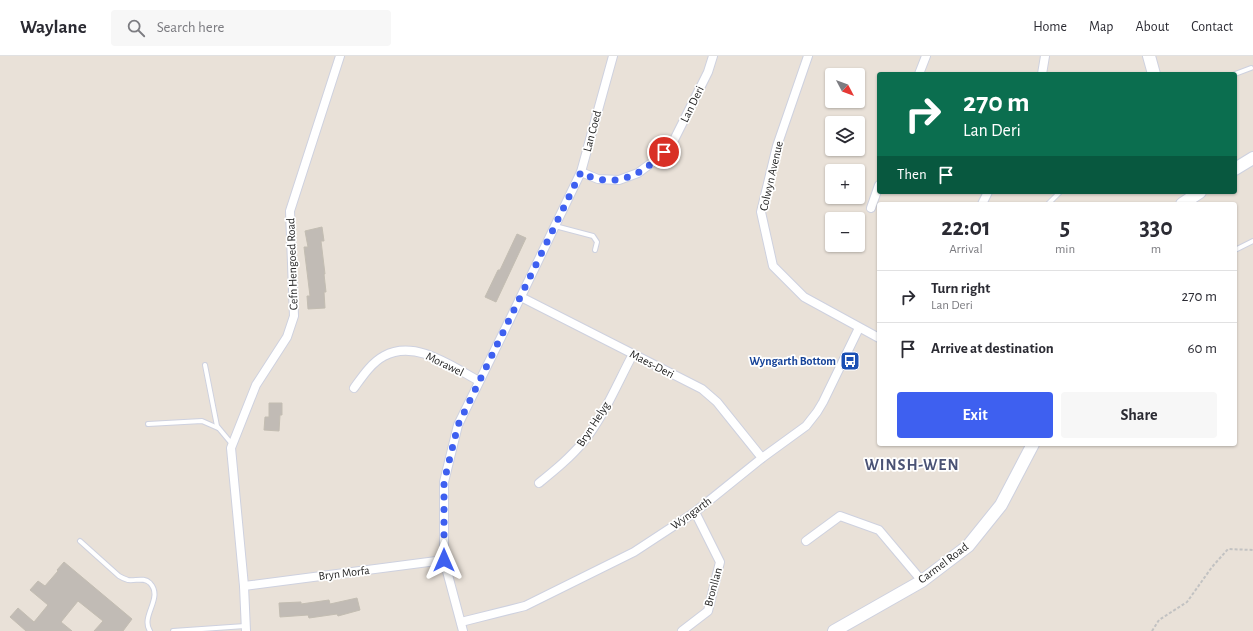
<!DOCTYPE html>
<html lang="en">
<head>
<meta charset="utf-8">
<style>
  :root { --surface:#fff; --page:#f7f7f7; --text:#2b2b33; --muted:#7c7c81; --line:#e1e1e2; --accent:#3e60f0 }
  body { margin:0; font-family:"Alegreya Sans",sans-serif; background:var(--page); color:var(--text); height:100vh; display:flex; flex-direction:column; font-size:15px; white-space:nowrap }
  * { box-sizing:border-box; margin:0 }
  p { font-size:13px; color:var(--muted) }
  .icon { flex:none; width:22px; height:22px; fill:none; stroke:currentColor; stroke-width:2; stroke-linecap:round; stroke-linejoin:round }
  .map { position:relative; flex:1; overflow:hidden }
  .side { position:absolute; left:877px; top:146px; width:360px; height:244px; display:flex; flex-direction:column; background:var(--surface); border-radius:4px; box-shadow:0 1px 3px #0004 }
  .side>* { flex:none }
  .hud { position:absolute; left:877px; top:16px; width:360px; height:122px; border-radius:4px; box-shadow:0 1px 3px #0004; background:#0b6e4f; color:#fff; overflow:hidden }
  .needle { width:26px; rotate:131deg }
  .fabs { position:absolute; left:825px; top:12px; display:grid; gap:8px }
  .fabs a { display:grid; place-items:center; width:40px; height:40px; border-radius:4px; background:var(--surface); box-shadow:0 1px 3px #0004; font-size:20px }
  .pin { position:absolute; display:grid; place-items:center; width:34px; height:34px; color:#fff; margin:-17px; border:2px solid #fff; border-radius:50%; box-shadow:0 1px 4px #0007 }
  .me { position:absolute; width:44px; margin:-22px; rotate:0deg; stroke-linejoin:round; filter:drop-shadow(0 0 3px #0008) }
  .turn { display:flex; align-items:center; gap:14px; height:84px; padding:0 20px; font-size:18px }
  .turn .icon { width:52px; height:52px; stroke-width:2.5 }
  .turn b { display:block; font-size:28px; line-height:34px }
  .then { display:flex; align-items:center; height:38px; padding:0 20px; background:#0003; gap:8px; font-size:15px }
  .eta { display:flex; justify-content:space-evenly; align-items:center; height:68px; text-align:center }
  .eta b { font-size:24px; font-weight:700; line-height:28px }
  .button { display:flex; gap:8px; margin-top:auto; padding:8px 20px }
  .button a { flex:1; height:46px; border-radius:4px; background:var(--accent); color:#fff; font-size:16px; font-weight:700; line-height:46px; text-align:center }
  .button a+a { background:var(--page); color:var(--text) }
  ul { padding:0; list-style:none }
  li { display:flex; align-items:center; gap:12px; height:52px; padding:0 20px; border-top:1px solid var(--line) }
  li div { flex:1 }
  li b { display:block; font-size:15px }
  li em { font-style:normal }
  header { display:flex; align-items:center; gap:24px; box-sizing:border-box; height:56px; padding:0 20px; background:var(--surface); border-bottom:1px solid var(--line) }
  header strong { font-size:19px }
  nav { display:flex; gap:22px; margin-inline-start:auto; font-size:14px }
  .search { width:280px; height:36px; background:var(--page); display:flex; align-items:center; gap:10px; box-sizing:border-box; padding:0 14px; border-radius:4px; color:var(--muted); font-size:15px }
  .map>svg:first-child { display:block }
  .building { fill:#c1bbb5; stroke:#c3bdb2 }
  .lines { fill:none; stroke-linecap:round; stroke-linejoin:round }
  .lane-casing { stroke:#ced1df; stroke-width:6 }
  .street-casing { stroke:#ced1df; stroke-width:10 }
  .secondary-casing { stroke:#ced1df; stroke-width:14 }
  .path { stroke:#c2c2c2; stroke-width:2; stroke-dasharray:3 2; stroke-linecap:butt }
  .lane { stroke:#fff; stroke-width:4 }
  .street { stroke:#fff; stroke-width:8 }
  .secondary { stroke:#fff; stroke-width:12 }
  .route { stroke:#3e60f0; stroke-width:7; stroke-dasharray:0 12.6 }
  .labels { text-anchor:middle; stroke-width:3.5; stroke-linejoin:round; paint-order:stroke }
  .street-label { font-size:12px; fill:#262626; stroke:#fff }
  .transit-label { font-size:12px; font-weight:bold; fill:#164399; stroke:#fff; text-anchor:end }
  .district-label { font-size:16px; font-weight:bold; letter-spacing:1px; fill:#4a5274; stroke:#fff }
</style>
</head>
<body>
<header>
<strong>Waylane</strong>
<div class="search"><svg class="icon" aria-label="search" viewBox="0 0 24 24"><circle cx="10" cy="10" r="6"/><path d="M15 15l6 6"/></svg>Search here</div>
<nav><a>Home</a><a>Map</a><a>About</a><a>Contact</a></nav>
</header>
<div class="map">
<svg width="1253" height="575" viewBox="0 0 1253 575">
  <rect width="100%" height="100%" fill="#e9e1d8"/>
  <g class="building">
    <path d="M322,171L324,185H321L325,218H324L326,236H324L325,252L308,253L307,240H310L304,191H308L305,175Z"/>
    <path d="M517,178L526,182L496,246L485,241L498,214H500Z"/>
    <path d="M269,347H282V359H280L279,375L264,374L265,361H269Z"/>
    <path d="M64,506L132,563L123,575H94L103,565L78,545L61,566L72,575H26L10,561L18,552L34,566L48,549L30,534L38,525L45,530L58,515L57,514Z"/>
    <path d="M357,542L360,554L338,560L337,558L309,562L308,559L280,561L279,547L301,546V548L329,544L330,548Z"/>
  </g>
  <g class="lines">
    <defs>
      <g id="lane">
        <path d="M1235,18L1251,12"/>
        <path d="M1048,148L1060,136"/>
        <path d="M555,170L593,180L597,186L595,194"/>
        <path d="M1235,194L1253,185"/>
        <path d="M205,309L217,370L232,388"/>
        <path d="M148,368L202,365L218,372"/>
        <path d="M80,485L119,520C122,522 125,523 128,524C136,525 144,521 150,527C164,542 140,560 150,575"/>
        <path d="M173,575L245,570"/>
      </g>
      <g id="street">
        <path d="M808,0L777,90L761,156L773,210L804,241L879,282"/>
        <path d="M919,18L926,0"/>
        <path d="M1042,18L1045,0"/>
        <path d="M581,116L598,123L619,124L638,117L654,105L673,86L708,16L713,0"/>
        <path d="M982,148L988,136"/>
        <path d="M871,152L879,129"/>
        <path d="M521,241L702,333L717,346L762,402"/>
        <path d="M354,332C362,321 371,307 384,300C415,283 451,310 479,325"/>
        <path d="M539,427C555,414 571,401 584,385C604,360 618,326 633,298"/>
        <path d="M806,485L840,460L879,474L922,525"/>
        <path d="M244,530L444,504"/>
        <path d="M461,566L525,550L634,496L695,456L762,402L806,370L817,356L823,346L859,272"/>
        <path d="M246,575L244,530L231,392L256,329L287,281L294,260L290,155L340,0"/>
        <path d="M463,575L444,504V426L458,369L512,259L581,116L613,0"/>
        <path d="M682,575L708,555L720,506L695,456"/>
      </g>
      <g id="secondary">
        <path d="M1149,0L1154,18"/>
        <path d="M1235,113L1253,102"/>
        <path d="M1182,148L1200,136"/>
        <path d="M834,575L922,525L968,490L1001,449L1033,388"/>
      </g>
    </defs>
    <use href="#lane" class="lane-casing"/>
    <use href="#street" class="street-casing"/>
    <use href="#secondary" class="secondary-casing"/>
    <path class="path" d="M1152,575L1159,564L1187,546L1212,511L1228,493L1253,494"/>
    <use href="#lane" class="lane"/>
    <use href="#street" class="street"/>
    <use href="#secondary" class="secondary"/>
  </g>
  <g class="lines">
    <path class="route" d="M444,504V426L458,369L581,116C586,119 592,122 598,123C624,129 647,114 664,96"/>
  </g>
  <defs>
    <symbol id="bus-square" viewBox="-11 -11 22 22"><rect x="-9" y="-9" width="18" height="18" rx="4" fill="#1a4fb4" stroke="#fff"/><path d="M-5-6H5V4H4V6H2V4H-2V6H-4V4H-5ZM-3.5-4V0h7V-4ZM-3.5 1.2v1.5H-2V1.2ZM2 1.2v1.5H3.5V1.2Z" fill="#fff"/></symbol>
  </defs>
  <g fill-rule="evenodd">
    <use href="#bus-square" x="839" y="294" width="22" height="22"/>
  </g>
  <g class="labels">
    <g class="street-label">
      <text transform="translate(692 48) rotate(-64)" y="4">Lan Deri</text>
      <text transform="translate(592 75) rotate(-75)" y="4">Lan Coed</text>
      <text transform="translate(771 120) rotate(-77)" y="4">Colwyn Avenue</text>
      <text transform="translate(292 208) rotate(-92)" y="4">Cefn Hengoed Road</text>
      <text transform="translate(445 308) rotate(26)" y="4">Morawel</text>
      <text transform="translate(652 308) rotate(27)" y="4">Maes-Deri</text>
      <text transform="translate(593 368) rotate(-57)" y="4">Bryn Helyg</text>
      <text transform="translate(691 457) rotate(-36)" y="4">Wyngarth</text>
      <text transform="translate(943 507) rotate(-37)" y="4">Carmel Road</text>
      <text transform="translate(344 517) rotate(-7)" y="4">Bryn Morfa</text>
      <text transform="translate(713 531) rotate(-75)" y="4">Bronllan</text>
    </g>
    <g class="transit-label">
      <text x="836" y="309">Wyngarth Bottom</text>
    </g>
    <g class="district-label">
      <text x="912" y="414">WINSH-WEN</text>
    </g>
  </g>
</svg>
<div class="fabs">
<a><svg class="needle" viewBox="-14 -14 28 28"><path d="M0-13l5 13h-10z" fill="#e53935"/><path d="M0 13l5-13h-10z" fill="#7c7c81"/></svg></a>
<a><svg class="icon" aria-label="layers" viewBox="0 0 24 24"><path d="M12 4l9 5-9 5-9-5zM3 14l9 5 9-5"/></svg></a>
<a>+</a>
<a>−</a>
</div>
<div class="pin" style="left:664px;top:96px;background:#d93025"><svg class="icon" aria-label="arrive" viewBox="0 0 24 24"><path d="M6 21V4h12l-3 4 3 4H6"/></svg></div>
<svg class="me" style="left:444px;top:504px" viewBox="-20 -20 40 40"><path d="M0-17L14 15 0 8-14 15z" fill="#3e60f0" stroke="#fff" stroke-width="4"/></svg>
<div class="hud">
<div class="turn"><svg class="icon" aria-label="right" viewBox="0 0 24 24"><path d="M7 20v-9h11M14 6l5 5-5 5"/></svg><div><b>270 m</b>Lan Deri</div></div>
<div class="then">Then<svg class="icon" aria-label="arrive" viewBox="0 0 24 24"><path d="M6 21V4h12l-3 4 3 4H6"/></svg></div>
</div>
<section class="side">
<div class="eta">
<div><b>22:01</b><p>Arrival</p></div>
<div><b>5</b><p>min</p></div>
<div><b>330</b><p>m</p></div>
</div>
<ul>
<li><svg class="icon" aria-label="right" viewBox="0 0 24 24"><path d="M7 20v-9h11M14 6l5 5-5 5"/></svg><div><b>Turn right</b><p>Lan Deri</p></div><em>270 m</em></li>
<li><svg class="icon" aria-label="arrive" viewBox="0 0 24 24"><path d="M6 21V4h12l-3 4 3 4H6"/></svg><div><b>Arrive at destination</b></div><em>60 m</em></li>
</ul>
<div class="button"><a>Exit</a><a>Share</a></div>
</section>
</div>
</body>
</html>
